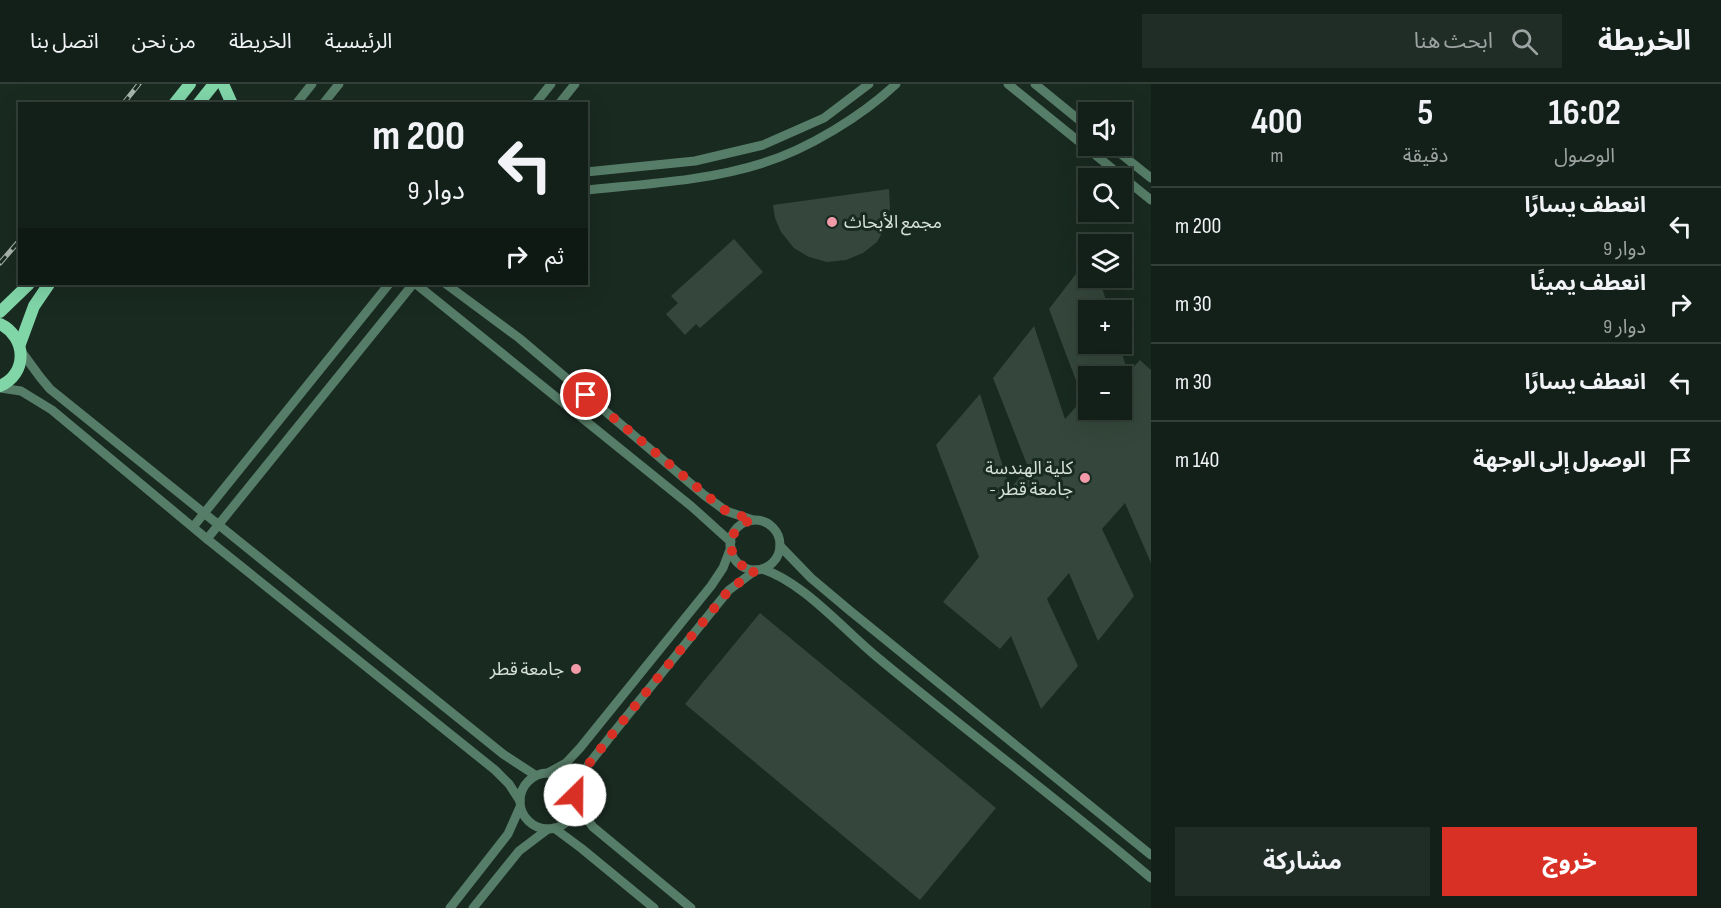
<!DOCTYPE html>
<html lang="ar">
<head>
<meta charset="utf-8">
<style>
  :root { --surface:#132019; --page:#202d26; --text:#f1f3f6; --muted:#9da3a2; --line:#323e38; --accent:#d93025 }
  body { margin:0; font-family:"Sofia Sans Condensed","Noto Sans Arabic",sans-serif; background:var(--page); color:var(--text); direction:rtl; height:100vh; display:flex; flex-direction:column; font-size:22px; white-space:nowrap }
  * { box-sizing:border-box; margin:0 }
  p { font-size:20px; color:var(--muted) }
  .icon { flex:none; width:33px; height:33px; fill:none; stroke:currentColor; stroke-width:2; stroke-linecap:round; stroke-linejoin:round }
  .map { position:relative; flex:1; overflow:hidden; direction:ltr }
  .details { display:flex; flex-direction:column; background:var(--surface); width:570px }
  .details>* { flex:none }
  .hud { position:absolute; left:18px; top:18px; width:570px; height:183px; border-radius:0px; box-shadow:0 6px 24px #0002,0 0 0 2px var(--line); direction:rtl; background:#132019; color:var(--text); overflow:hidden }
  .buttons { position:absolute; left:1078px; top:18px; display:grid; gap:12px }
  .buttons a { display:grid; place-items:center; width:54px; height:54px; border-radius:0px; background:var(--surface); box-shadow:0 6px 24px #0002,0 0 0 2px var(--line); font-size:30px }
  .pin { position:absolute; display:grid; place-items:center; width:51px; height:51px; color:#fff; margin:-26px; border:3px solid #fff; border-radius:50%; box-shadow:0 2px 6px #0007 }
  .me { position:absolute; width:66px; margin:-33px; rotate:23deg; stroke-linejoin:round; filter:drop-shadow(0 0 4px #0008) }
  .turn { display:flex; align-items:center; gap:21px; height:126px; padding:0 24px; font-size:27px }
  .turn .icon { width:78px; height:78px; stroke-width:2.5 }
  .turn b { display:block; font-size:42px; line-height:51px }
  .then { display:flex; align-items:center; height:57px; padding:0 24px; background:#0003; gap:12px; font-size:22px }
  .eta { display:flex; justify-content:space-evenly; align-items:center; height:102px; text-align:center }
  .eta b { font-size:36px; font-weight:700; line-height:42px }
  .button { display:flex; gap:12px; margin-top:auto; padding:12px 24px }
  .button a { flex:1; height:69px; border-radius:0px; background:var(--accent); color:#fff; font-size:24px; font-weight:700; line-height:69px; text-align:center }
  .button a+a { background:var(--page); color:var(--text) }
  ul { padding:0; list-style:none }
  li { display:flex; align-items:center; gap:18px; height:78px; padding:0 24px; border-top:2px solid var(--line) }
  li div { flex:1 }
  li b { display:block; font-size:22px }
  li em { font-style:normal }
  header { display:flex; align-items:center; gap:36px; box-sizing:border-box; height:84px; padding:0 30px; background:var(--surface); border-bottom:2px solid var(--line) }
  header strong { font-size:28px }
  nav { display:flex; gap:33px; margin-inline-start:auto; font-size:21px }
  .search { width:420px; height:54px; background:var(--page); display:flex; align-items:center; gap:15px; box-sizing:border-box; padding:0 21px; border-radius:0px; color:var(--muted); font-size:22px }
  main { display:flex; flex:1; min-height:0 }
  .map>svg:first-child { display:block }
  .building { fill:#35473c; fill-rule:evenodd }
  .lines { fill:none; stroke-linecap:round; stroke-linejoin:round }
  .minor { stroke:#567d67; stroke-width:9 }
  .major { stroke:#81d6a8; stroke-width:12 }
  .rail-casing { stroke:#a7b4ac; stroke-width:5 }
  .rail { stroke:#192a21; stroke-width:3; stroke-dasharray:9; stroke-linecap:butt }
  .route { stroke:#d93025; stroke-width:10; stroke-dasharray:0 18 }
  .poi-dot { fill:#f39aa9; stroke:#192a21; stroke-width:2 }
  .labels { text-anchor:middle; stroke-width:6; stroke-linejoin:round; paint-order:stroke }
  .poi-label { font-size:18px; fill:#d6e1da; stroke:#192a21; text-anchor:end }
</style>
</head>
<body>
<header>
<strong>الخريطة</strong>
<div class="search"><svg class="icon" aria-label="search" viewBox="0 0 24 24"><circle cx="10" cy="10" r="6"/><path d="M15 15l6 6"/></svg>ابحث هنا</div>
<nav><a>الرئيسية</a><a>الخريطة</a><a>من نحن</a><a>اتصل بنا</a></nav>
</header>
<main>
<section class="details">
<div class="eta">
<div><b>16:02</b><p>الوصول</p></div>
<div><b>5</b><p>دقيقة</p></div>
<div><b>400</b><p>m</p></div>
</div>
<ul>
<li><svg class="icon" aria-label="left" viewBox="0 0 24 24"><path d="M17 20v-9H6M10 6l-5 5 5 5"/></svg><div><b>انعطف يسارًا</b><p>دوار 9</p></div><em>200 m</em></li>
<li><svg class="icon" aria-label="right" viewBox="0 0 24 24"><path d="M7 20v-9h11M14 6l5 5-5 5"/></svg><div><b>انعطف يمينًا</b><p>دوار 9</p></div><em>30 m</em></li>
<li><svg class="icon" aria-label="left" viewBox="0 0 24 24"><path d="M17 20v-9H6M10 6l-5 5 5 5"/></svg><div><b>انعطف يسارًا</b></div><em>30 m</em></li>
<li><svg class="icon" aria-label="arrive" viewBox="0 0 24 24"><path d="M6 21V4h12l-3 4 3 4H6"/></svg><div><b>الوصول إلى الوجهة</b></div><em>140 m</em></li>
</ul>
<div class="button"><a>خروج</a><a>مشاركة</a></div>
</section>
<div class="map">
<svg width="1151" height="824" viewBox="0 0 1151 824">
  <rect width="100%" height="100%" fill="#192a21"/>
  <g class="building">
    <path d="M889,105L890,124L886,142L877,158L863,169L846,176L827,178L809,173L794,164L781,148L775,134L773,121Z"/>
    <path d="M734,155L763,188L700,244L696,240L685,251L666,230L678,219L671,212Z"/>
    <path d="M1089,173V194H1099L1109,226H1089V260H1119L1128,289L1140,276L1151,286V479L1125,419L1102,445L1134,512L1098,557L1069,489L1047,515L1078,582L1041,625L1011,552L1000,565L943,518L979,473L936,361L980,310L1010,405L1028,383L993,294L1034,242L1065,335L1083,315L1049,225ZM1089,292H1122V326H1089Z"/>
    <path d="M760,529L996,724L920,816L685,620Z"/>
  </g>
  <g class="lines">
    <g class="minor">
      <path d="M1008,0L1151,116"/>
      <path d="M1035,0L1089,44"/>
      <path d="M296,20L312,0"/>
      <path d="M323,20L339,0"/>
      <path d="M535,20L551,0"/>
      <path d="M559,20L575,0"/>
      <path d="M1111,62L1151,94"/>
      <path d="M586,88L695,77L763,61L824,34L869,0"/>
      <path d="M586,106C645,100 707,97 763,79C808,65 862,32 896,0"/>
      <path d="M416,200L691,422L731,458"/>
      <path d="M446,200L519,254L704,411L726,427L753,436"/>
      <path d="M21,267L40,293L50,305L503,670L535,691"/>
      <path d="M0,304L21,307L52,326L207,455L495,686L509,700L520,717"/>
      <circle cx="755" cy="461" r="25"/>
      <path d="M193,443L389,200"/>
      <path d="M207,455L413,200"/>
      <path d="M780,462L811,494L849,526L1151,771"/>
      <path d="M762,485C802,497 844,546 877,573C967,648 1062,718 1151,794"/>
      <circle cx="548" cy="717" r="28"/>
      <path d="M548,689L566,679L580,664L711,502L723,484L731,463"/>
      <path d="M575,711L588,681L610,653L729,506L756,486"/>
      <path d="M576,720L593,743L691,824"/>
      <path d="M554,744L581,764L654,824"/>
      <path d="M450,824L508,750L520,723"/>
      <path d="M473,824L519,767L548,745"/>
    </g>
    <g class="major">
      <path d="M223,0L232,20"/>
      <path d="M174,20L190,0"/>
      <path d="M198,20L214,0"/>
      <path d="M0,228L29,200"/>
      <path d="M0,240C27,253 28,290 0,302"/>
      <path d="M20,260L34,222L49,200"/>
    </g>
    <defs>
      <g id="rail">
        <path d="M123,20L139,0"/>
        <path d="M0,179L20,156"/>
      </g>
    </defs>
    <use href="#rail" class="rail-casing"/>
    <use href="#rail" class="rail"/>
  </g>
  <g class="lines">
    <path class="route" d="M575,711L578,700L588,681L610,653L729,506L756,486C725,484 722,442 753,436L726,427L717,420L586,311"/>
  </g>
  <g class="poi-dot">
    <circle cx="832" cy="138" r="6"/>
    <circle cx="1085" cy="394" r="6"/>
    <circle cx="576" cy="585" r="6"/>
  </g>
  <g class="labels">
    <g class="poi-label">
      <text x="844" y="144" text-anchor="start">مجمع الأبحاث</text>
      <text x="1073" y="390">كلية الهندسة<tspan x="1073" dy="21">- جامعة قطر</tspan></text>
      <text x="564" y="591">جامعة قطر</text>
    </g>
  </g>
</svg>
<div class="buttons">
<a><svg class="icon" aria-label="sound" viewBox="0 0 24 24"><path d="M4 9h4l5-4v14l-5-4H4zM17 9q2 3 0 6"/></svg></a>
<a><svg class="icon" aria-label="search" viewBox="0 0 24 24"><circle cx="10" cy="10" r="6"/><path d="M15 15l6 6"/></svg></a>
<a><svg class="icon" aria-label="layers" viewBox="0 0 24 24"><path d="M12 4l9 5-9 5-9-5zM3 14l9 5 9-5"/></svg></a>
<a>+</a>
<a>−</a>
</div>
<div class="pin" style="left:586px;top:311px;background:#d93025"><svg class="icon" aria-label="arrive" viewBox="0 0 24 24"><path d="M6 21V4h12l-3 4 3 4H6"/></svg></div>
<svg class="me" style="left:575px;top:711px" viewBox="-20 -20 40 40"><circle r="19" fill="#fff"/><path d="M0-13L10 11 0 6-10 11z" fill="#d93025"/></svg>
<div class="hud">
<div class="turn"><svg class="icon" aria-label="left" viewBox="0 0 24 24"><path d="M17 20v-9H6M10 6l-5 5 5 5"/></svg><div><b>200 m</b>دوار 9</div></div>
<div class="then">ثم<svg class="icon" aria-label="right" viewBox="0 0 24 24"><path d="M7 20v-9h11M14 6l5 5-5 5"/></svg></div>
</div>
</div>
</main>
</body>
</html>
